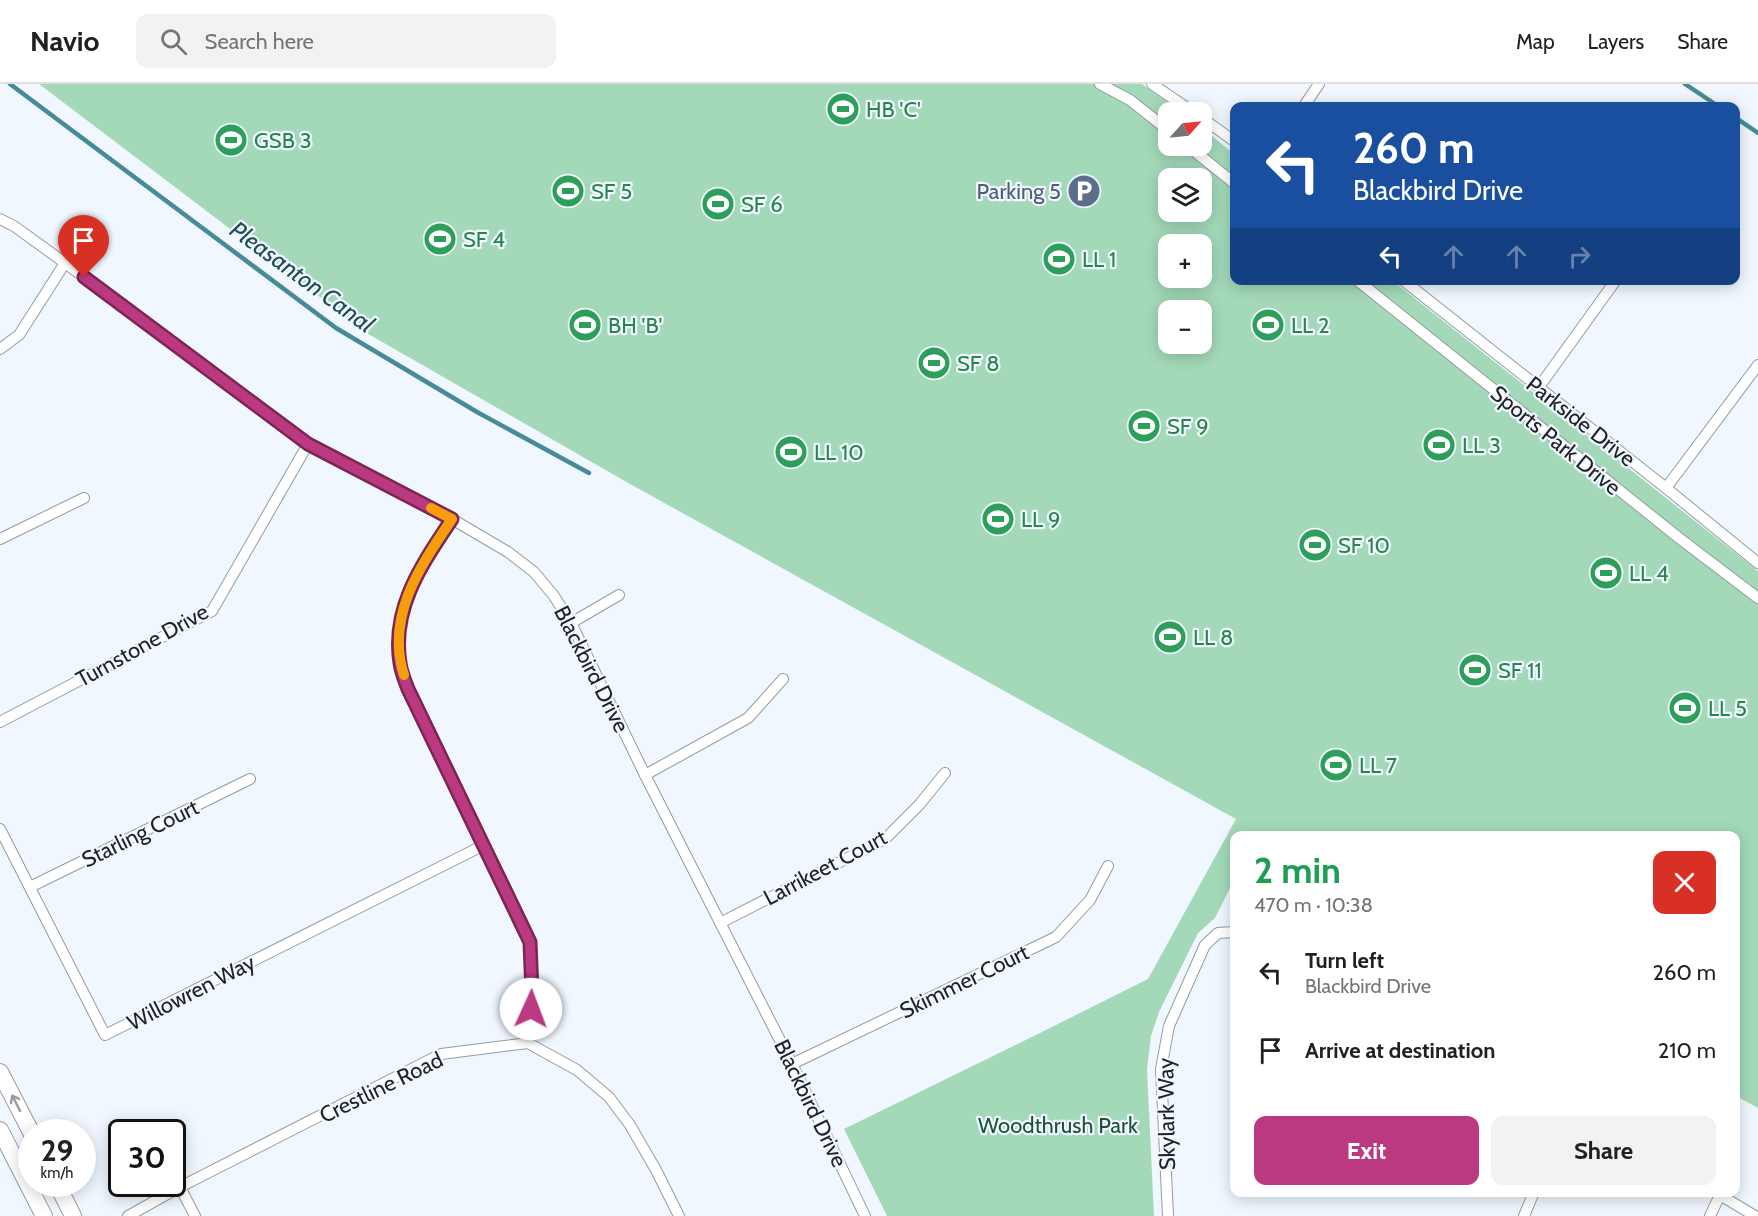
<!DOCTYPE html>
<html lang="en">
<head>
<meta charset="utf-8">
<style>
  :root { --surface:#fff; --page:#f2f2f2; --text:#202124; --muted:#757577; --line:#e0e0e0; --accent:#bb3981 }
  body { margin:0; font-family:Cabin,sans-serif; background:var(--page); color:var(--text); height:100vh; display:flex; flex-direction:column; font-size:22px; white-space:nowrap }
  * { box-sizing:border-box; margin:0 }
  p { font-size:20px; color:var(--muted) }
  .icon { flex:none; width:33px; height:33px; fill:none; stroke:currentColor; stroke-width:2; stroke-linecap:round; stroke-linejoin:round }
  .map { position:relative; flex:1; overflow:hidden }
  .sheet { position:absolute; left:1230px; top:747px; width:510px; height:366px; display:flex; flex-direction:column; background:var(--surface); border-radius:12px; box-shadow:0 3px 15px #0003 }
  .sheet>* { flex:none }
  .banner { position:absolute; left:1230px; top:18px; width:510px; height:183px; border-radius:12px; box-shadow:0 3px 15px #0003; background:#1a4fa0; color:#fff; overflow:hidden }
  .needle { width:39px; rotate:63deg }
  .fabs { position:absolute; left:1158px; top:18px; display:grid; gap:12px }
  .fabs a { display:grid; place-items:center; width:54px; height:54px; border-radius:12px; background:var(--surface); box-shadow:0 3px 15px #0003; font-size:30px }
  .speed { position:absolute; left:18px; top:1035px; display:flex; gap:12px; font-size:30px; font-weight:700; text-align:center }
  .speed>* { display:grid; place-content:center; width:78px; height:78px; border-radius:50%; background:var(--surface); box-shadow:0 3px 15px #0003; line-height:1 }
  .speed small { font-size:15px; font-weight:400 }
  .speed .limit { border:3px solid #111; border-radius:9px; background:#fff; color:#111 }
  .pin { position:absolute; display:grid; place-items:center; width:51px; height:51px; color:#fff; margin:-62px -26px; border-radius:50% 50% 50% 0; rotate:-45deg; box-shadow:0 0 6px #0007 }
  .pin .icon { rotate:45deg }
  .me { position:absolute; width:66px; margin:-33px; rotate:2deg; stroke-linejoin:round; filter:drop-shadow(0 0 4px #0008) }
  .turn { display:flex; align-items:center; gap:21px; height:126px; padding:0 24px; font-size:27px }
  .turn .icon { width:78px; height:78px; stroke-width:2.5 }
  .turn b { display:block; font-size:42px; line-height:51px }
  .lanes { display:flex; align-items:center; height:57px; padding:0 24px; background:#0003; justify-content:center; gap:30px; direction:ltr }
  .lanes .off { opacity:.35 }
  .round { display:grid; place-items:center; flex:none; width:63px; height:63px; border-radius:12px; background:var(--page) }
  .overview { display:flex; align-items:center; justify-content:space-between; height:102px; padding:0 24px }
  h1 { font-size:36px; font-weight:700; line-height:45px; color:#1e9e55 }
  .button { display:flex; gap:12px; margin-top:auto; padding:12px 24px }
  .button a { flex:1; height:69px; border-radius:12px; background:var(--accent); color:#fff; font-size:24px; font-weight:700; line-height:69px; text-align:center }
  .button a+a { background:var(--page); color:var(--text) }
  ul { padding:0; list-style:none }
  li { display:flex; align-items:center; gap:18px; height:78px; padding:0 24px }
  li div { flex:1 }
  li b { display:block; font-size:22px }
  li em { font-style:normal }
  header { display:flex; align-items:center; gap:36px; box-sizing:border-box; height:84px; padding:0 30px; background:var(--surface); border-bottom:2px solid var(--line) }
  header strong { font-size:28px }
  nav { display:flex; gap:33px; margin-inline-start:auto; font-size:21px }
  .search { width:420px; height:54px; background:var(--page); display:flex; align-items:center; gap:15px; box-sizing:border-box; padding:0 21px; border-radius:12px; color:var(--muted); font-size:22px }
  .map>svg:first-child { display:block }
  .green { fill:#a3d9b9; fill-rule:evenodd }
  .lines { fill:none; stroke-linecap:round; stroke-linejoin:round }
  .stream { stroke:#468b95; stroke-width:4.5 }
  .minor-casing { stroke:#949ba1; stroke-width:12 }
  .secondary-casing { stroke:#949ba1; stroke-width:18 }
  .minor { stroke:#fff; stroke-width:10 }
  .secondary { stroke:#fff; stroke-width:16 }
  .oneway { stroke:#9a9b9c }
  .route-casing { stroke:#7a2554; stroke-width:15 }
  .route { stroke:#bb3981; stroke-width:10 }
  .slow { stroke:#f59e0b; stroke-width:10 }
  .labels { text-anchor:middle; stroke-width:4.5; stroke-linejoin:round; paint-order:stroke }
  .leisure-label { font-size:22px; fill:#27864d; stroke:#f0f7fe; text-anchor:start }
  .service-label { font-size:22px; fill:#4e5e75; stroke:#f0f7fe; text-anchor:end }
  .street-label { font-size:22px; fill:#1f2124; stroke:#f0f7fe }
  .park-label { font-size:22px; fill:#1c5338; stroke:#f0f7fe }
  .water-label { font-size:24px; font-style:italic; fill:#204d52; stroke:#f0f7fe }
</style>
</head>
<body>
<header>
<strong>Navio</strong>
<div class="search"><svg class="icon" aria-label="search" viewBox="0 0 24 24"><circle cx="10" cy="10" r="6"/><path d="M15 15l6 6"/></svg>Search here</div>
<nav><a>Map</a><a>Layers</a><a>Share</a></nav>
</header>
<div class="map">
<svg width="1758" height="1132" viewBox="0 0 1758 1132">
  <rect width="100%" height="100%" fill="#f0f7fe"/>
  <path class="green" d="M39,0H1142L1182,28H1168V62H1202V44L1234,70V196L1393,197L1758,487V1024L1736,1012V752H1263L1258,749L1257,751L1234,752V796L1215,834L1198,849L1159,928L1151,952L1147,985L1154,1132H887L844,1045L1042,948L1148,895L1236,735L630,400L370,251ZM1168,94H1202V128H1168ZM1168,160H1202V194H1168ZM1168,226H1202V260H1168Z"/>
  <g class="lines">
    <g class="stream">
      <path d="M10,0L336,244L477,328L589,389"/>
      <path d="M1685,0L1718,22"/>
      <path d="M1736,34L1758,49"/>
    </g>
    <defs>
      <g id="minor">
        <path d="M1100,0L1130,16L1168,46"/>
        <path d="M1152,0L1193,28"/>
        <path d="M1304,22L1319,0"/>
        <path d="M1202,34L1234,57"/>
        <path d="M1188,62L1234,99"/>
        <path d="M0,135L14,142L65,179L308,360L452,435L508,468L534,488L554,512L571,539L645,691L792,980L865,1132"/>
        <path d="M1357,196L1679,454L1758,514"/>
        <path d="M1403,196L1666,404L1758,479"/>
        <path d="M0,265L19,251L65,179"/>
        <path d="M1539,303L1616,196"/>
        <path d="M1666,404L1758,281"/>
        <path d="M452,435C423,479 391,523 400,579C401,588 405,597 408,605L530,858L532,908L528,959"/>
        <path d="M0,455L84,414"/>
        <path d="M571,539L619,511"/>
        <path d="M0,638L212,527L308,360"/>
        <path d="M645,691L748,634L783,595"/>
        <path d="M0,745L105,951L484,761"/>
        <path d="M30,803L250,695"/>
        <path d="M720,839L885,755L919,721L945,689"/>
        <path d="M792,980L1056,853L1090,816L1108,782"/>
        <path d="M180,1103L195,1132"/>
        <path d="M128,1132L180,1103L441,970L528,959L577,986L609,1013L630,1041L656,1086L679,1132"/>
        <path d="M1168,1132L1161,985L1169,942L1205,861L1218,849L1234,848"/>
        <path d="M1524,1132L1534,1108"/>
        <path d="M1710,1132L1720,1111L1755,1132"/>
      </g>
      <g id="secondary">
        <path d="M0,988L32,1050"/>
        <path d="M0,1046L44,1132"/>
        <path d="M57,1100L73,1132"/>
      </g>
    </defs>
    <use href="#minor" class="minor-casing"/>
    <use href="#secondary" class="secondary-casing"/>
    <use href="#minor" class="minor"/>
    <use href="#secondary" class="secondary"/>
  </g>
  <defs><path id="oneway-shaft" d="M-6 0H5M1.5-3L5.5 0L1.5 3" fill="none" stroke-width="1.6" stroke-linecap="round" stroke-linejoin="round" transform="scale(1.5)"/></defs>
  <use class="oneway" href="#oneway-shaft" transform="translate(16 1019) rotate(-117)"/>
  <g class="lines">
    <defs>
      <path id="route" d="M84,193L308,360L452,435C423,479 391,523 400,579C401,588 405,597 408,605L530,858L532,908L531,925"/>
    </defs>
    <use href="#route" class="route-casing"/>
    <use href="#route" class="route"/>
    <path class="slow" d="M404,591C385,532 421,481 452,435L431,424"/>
  </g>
  <defs>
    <symbol id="stadium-disc" viewBox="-11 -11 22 22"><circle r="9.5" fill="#2e9e5b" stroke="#f0f7fe"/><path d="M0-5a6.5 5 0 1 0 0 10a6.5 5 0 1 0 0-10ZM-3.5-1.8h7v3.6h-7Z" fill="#fff"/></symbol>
    <symbol id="parking-disc" viewBox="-11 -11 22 22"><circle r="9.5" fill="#5c6f8a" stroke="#f0f7fe"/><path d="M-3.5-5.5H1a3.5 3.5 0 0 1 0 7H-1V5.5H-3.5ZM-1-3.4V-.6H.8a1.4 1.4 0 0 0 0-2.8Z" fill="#fff"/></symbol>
  </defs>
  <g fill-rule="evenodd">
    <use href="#stadium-disc" x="824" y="6" width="38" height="38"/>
    <use href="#stadium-disc" x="212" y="37" width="38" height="38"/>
    <use href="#stadium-disc" x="549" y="88" width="38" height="38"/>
    <use href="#parking-disc" x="1065" y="88" width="38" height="38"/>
    <use href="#stadium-disc" x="699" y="101" width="38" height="38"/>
    <use href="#stadium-disc" x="421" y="136" width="38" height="38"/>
    <use href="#stadium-disc" x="1040" y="156" width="38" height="38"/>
    <use href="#stadium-disc" x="566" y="222" width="38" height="38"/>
    <use href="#stadium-disc" x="1249" y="222" width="38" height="38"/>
    <use href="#stadium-disc" x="915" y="260" width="38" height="38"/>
    <use href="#stadium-disc" x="1125" y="323" width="38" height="38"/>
    <use href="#stadium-disc" x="1420" y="342" width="38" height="38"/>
    <use href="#stadium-disc" x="772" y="349" width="38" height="38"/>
    <use href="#stadium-disc" x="979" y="416" width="38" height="38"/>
    <use href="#stadium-disc" x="1296" y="442" width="38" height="38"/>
    <use href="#stadium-disc" x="1587" y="470" width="38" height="38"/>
    <use href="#stadium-disc" x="1151" y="534" width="38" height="38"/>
    <use href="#stadium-disc" x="1456" y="567" width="38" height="38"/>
    <use href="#stadium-disc" x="1666" y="605" width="38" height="38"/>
    <use href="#stadium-disc" x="1317" y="662" width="38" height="38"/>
  </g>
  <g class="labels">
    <g class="leisure-label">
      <text x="866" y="33">HB 'C'</text>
      <text x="254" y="64">GSB 3</text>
      <text x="591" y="115">SF 5</text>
      <text x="741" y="128">SF 6</text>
      <text x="463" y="163">SF 4</text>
      <text x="1082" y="183">LL 1</text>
      <text x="608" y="249">BH 'B'</text>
      <text x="1291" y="249">LL 2</text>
      <text x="957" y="287">SF 8</text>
      <text x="1167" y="350">SF 9</text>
      <text x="1462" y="369">LL 3</text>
      <text x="814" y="376">LL 10</text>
      <text x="1021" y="443">LL 9</text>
      <text x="1338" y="469">SF 10</text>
      <text x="1629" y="497">LL 4</text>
      <text x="1193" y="561">LL 8</text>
      <text x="1498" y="594">SF 11</text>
      <text x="1708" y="632">LL 5</text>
      <text x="1359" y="689">LL 7</text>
    </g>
    <g class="service-label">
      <text x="1061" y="115">Parking 5</text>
    </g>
    <g class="street-label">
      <text transform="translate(1581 337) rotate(38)" y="8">Parkside Drive</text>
      <text transform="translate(1556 356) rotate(39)" y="8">Sports Park Drive</text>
      <text transform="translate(142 561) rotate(-29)" y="8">Turnstone Drive</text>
      <text transform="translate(592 585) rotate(63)" y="8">Blackbird Drive</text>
      <text transform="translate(140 749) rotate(-26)" y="8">Starling Court</text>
      <text transform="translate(825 783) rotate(-28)" y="8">Larrikeet Court</text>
      <text transform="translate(964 897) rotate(-26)" y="8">Skimmer Court</text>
      <text transform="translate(191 908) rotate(-27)" y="8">Willowren Way</text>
      <text transform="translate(381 1003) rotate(-26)" y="8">Crestline Road</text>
      <text transform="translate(811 1019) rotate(64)" y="8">Blackbird Drive</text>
      <text transform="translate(1166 1030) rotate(-91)" y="8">Skylark Way</text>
    </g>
    <g class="park-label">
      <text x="1058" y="1049">Woodthrush Park</text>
    </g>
    <g class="water-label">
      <text transform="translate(302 193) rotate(36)" y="8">Pleasanton Canal</text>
    </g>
  </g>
</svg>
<div class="fabs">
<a><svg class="needle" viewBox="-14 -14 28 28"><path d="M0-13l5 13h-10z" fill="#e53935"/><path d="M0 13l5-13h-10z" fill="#757577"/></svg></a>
<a><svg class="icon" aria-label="layers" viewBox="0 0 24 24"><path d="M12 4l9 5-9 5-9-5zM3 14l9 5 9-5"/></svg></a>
<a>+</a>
<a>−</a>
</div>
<div class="speed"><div>29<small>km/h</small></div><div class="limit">30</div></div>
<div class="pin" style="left:84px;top:193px;background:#d93025"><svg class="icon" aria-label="arrive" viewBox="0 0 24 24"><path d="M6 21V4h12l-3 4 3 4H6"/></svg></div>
<svg class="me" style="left:531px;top:925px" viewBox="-20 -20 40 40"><circle r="19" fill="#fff"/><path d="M0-13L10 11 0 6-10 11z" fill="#bb3981"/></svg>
<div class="banner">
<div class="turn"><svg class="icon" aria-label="left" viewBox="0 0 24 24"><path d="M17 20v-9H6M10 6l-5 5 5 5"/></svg><div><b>260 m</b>Blackbird Drive</div></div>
<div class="lanes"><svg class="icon" aria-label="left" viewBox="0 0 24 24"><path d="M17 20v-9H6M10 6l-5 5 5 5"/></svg><svg class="icon off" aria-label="ahead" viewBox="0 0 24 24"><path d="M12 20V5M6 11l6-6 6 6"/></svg><svg class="icon off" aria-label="ahead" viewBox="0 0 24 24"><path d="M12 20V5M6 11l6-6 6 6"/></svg><svg class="icon off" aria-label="right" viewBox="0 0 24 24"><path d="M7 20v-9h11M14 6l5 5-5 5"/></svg></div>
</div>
<section class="sheet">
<div class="overview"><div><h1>2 min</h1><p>470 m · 10:38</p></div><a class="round" style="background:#d93025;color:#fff"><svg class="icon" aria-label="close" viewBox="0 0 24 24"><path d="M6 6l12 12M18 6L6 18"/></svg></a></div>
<ul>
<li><svg class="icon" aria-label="left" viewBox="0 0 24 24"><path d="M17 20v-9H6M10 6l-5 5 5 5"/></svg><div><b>Turn left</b><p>Blackbird Drive</p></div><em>260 m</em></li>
<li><svg class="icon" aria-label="arrive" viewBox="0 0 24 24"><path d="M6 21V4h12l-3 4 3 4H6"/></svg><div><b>Arrive at destination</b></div><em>210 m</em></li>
</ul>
<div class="button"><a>Exit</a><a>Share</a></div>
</section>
</div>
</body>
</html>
